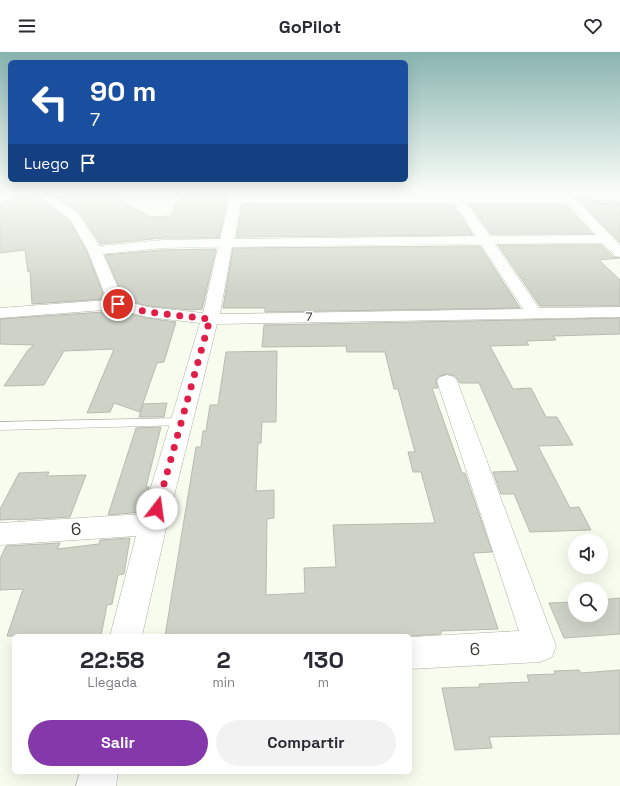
<!DOCTYPE html>
<html lang="es">
<head>
<meta charset="utf-8">
<style>
  :root { --surface:#fff; --page:#f2f2f3; --text:#2b2b33; --muted:#7c7c81; --accent:#8538a9 }
  body { margin:0; font-family:"Space Grotesk",sans-serif; background:var(--page); color:var(--text); height:100vh; display:flex; flex-direction:column; font-size:15px; white-space:nowrap }
  * { box-sizing:border-box; margin:0 }
  p { font-size:13px; color:var(--muted) }
  .icon { flex:none; width:22px; height:22px; fill:none; stroke:currentColor; stroke-width:2; stroke-linecap:round; stroke-linejoin:round }
  .map { position:relative; flex:1; overflow:hidden }
  .details { position:absolute; left:12px; top:582px; width:400px; height:140px; display:flex; flex-direction:column; background:var(--surface); border-radius:6px; box-shadow:0 4px 16px #0002 }
  .details>* { flex:none }
  .banner { position:absolute; left:8px; top:8px; width:400px; height:122px; border-radius:6px; box-shadow:0 4px 16px #0002; background:#1a4fa0; color:#fff; overflow:hidden }
  .buttons { position:absolute; left:568px; top:482px; display:grid; gap:8px }
  .buttons a { display:grid; place-items:center; width:40px; height:40px; border-radius:50%; background:var(--surface); box-shadow:0 4px 16px #0002; font-size:20px }
  .pin { position:absolute; display:grid; place-items:center; width:34px; height:34px; color:#fff; margin:-17px; border:2px solid #fff; border-radius:50%; box-shadow:0 1px 4px #0007 }
  .me { position:absolute; width:44px; margin:-22px; rotate:15deg; stroke-linejoin:round; filter:drop-shadow(0 0 3px #0008) }
  .turn { display:flex; align-items:center; gap:14px; height:84px; padding:0 16px; font-size:18px }
  .turn .icon { width:52px; height:52px; stroke-width:2.5 }
  .turn b { display:block; font-size:28px; line-height:34px }
  .then { display:flex; align-items:center; height:38px; padding:0 16px; background:#0003; gap:8px; font-size:15px }
  .eta { display:flex; justify-content:space-evenly; align-items:center; height:68px; text-align:center }
  .eta b { font-size:24px; font-weight:700; line-height:28px }
  .button { display:flex; gap:8px; margin-top:auto; padding:8px 16px }
  .button a { flex:1; height:46px; border-radius:24px; background:var(--accent); color:#fff; font-size:16px; font-weight:700; line-height:46px; text-align:center }
  .button a+a { background:var(--page); color:var(--text) }
  header { display:flex; justify-content:space-between; align-items:center; height:52px; padding:0 16px; background:var(--surface); font-size:18px; font-weight:700 }
  .map>svg:first-child { display:block }
  .building { fill:#ced2c7; stroke:#b7bbb0 }
  .lines { fill:none; stroke-linecap:round; stroke-linejoin:round }
  .lane-casing { stroke:#adb1a5; stroke-width:1 }
  .street-casing { stroke:#adb1a5; stroke-width:1 }
  .path { stroke:#9a9d94; stroke-width:1.5; stroke-dasharray:2.5 1; stroke-linecap:butt }
  .lane { fill:#fff; fill-rule:evenodd }
  .street { fill:#fff; fill-rule:evenodd }
  .route { stroke:#e11d48; stroke-width:7; stroke-dasharray:0 12.6 }
  .labels { text-anchor:middle; stroke-width:3; stroke-linejoin:round; paint-order:stroke }
  .far-street-label { font-size:12px; fill:#393b36; stroke:#fff }
  .near-street-label { font-size:17px; fill:#393b36; stroke:#fff }
</style>
</head>
<body>
<header><svg class="icon" aria-label="menu" viewBox="0 0 24 24"><path d="M4 6h16M4 12h16M4 18h16"/></svg>GoPilot<svg class="icon" aria-label="heart" viewBox="0 0 24 24"><path d="M12 20l-8-8c-3-5 5-10 8-4 3-6 11-1 8 4z"/></svg></header>
<div class="map">
<svg width="620" height="734" viewBox="0 0 620 734">
  <rect width="100%" height="100%" fill="#f7fcef"/>
  <g class="building">
    <path d="M32,140L69,168L87,200L105,247L32,252L30,219L28,220L25,198L0,201V152L29,143Z"/>
    <path d="M49,140H104L151,165L171,164L181,142L229,140L219,186H163L100,192L80,161Z"/>
    <path d="M244,140H556L557,142H244Z"/>
    <path d="M571,141H588L594,148L620,149V191Z"/>
    <path d="M242,152H453L473,183L236,185Z"/>
    <path d="M469,152H565L593,182H490Z"/>
    <path d="M498,193H602L614,205L620,206L599,208L620,228V254H540Z"/>
    <path d="M480,194L520,256L265,260V256H223L233,196Z"/>
    <path d="M216,197L202,257L192,258L148,254L125,248L105,203L163,198Z"/>
    <path d="M117,259L147,266L176,270L164,310L157,311L140,360L114,351L110,360L87,361L114,297L64,299L44,333L4,334L28,298L34,293L0,292V267Z"/>
    <path d="M620,266V282L553,284L556,288L526,289L529,293L490,294L513,337L531,336L546,365H557L573,393L538,394L570,456L579,455L591,478L530,480L514,442H501L493,420L518,419L479,331H460L455,324L447,322L439,324L436,329L438,336H432L462,421H465L492,500L473,501L498,577L441,579V582L409,584H165L196,395H201L203,379H206L210,353H218L226,300L277,299L276,370H262L261,391H258L256,439L274,438V466L267,467L266,543L305,541L304,516L336,515L333,473L435,471L421,420H413L408,400H415L398,337H394L385,300H347L346,294L262,295L264,273Z"/>
    <path d="M167,351L164,365H139L143,352Z"/>
    <path d="M161,375L146,435H149L142,460L108,463L136,376Z"/>
    <path d="M49,420L47,424L86,423L70,465L18,468L19,467L0,468V457L19,421Z"/>
    <path d="M130,486L124,522L118,523L112,552L107,553L101,584H7L23,537L0,538V507L6,494L60,491L57,497L99,492L100,488Z"/>
    <path d="M620,546V582L564,586L549,551L575,550V563H601V548Z"/>
    <path d="M579,618L581,621L620,618V682L489,685L492,696L455,698L442,636L480,635L479,632L529,630L527,623L555,622L554,619Z"/>
  </g>
  <g class="lines">
    <defs>
      <path id="lane" d="M181,366L185,367L187,370L185,373L0,378V370Z"/>
      <g id="street">
        <path d="M10,140H30L29,142L0,149V143Z"/>
        <path d="M33,140H46L79,162L99,194L163,188L220,187L231,140H243L242,144H559L557,140H568L620,193V205L615,204L603,191L495,192L539,256L620,255V265L217,272L167,472L142,584H110L136,484L0,493V471L143,462L200,271L147,265L117,257L0,266V256L107,248L88,199L70,167ZM241,150H454L476,184L234,187ZM466,150H566L596,183L489,184ZM481,192L523,257L220,262L232,195ZM218,195L203,261L148,255L124,249L103,202L163,196Z"/>
        <path d="M447,323L454,325L457,329L556,594L552,605L540,610L410,617V585L519,579L437,329L440,325Z"/>
        <path d="M80,720H118L116,734H76Z"/>
      </g>
    </defs>
    <use href="#lane" class="lane-casing"/>
    <use href="#street" class="street-casing"/>
    <path class="path" d="M599,152L620,153"/>
    <use href="#lane" class="lane"/>
    <use href="#street" class="street"/>
  </g>
  <linearGradient id="sky" x2="0" y2="1"><stop stop-color="#89b4b0"/><stop offset="0.58" stop-color="#fbfef8"/><stop offset="1" stop-color="#fbfef8" stop-opacity="0"/></linearGradient>
  <rect width="620" height="243" fill="url(#sky)"/>
  <g class="lines">
    <path class="route" d="M118,252L147,260L210,267L157,457"/>
  </g>
  <g class="labels">
    <g class="far-street-label">
      <text transform="translate(309 265) rotate(-1)" y="4">7</text>
    </g>
    <g class="near-street-label">
      <text transform="translate(76 477) rotate(-4)" y="6">6</text>
      <text transform="translate(475 597) rotate(-3)" y="6">6</text>
    </g>
  </g>
</svg>
<div class="buttons">
<a><svg class="icon" aria-label="sound" viewBox="0 0 24 24"><path d="M4 9h4l5-4v14l-5-4H4zM17 9q2 3 0 6"/></svg></a>
<a><svg class="icon" aria-label="search" viewBox="0 0 24 24"><circle cx="10" cy="10" r="6"/><path d="M15 15l6 6"/></svg></a>
</div>
<div class="pin" style="left:118px;top:252px;background:#d93025"><svg class="icon" aria-label="arrive" viewBox="0 0 24 24"><path d="M6 21V4h12l-3 4 3 4H6"/></svg></div>
<svg class="me" style="left:157px;top:457px" viewBox="-20 -20 40 40"><circle r="19" fill="#fff"/><path d="M0-13L10 11 0 6-10 11z" fill="#e11d48"/></svg>
<div class="banner">
<div class="turn"><svg class="icon" aria-label="left" viewBox="0 0 24 24"><path d="M17 20v-9H6M10 6l-5 5 5 5"/></svg><div><b>90 m</b>7</div></div>
<div class="then">Luego<svg class="icon" aria-label="arrive" viewBox="0 0 24 24"><path d="M6 21V4h12l-3 4 3 4H6"/></svg></div>
</div>
<section class="details">
<div class="eta">
<div><b>22:58</b><p>Llegada</p></div>
<div><b>2</b><p>min</p></div>
<div><b>130</b><p>m</p></div>
</div>
<div class="button"><a>Salir</a><a>Compartir</a></div>
</section>
</div>
</body>
</html>
